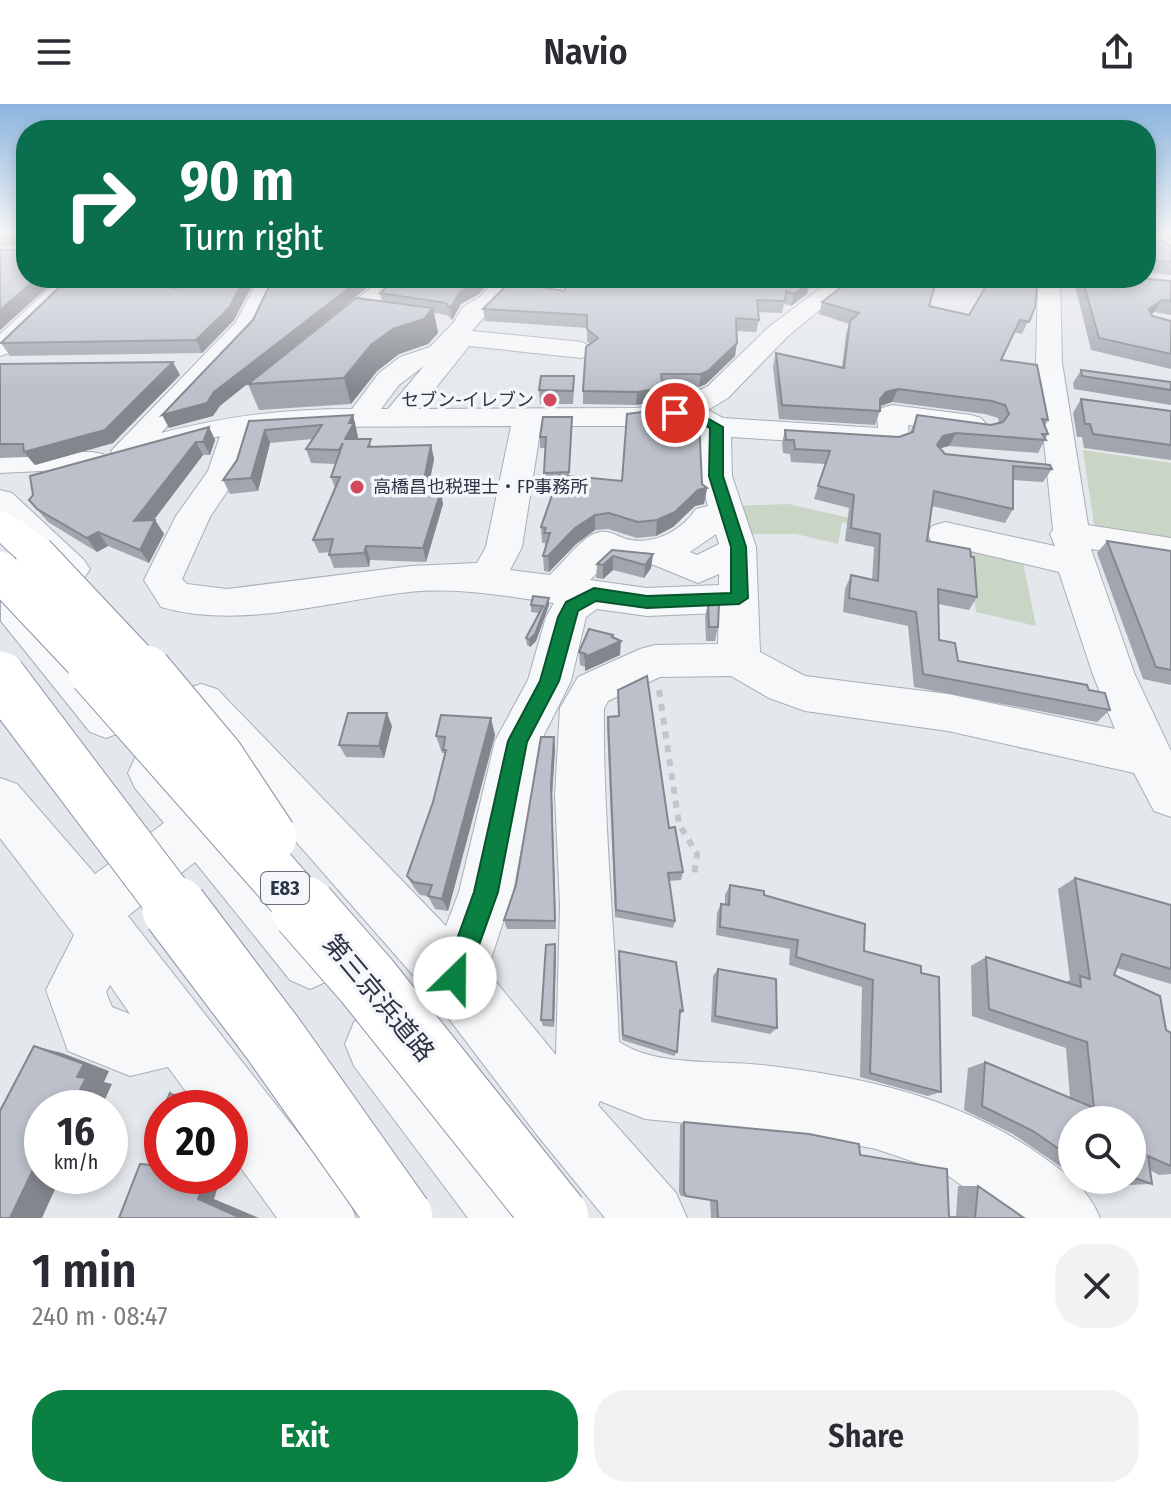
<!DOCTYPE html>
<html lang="en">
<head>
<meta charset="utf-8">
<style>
  :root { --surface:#fff; --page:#f2f2f3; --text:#2b2b33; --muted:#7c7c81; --accent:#0b8043 }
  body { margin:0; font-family:"Fira Sans Condensed","Noto Sans JP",sans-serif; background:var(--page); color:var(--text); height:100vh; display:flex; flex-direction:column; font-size:30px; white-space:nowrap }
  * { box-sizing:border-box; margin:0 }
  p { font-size:26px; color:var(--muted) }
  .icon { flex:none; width:44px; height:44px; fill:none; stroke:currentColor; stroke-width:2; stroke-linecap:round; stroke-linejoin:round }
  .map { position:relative; height:1114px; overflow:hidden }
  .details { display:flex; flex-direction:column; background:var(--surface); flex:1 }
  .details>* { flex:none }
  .top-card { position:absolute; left:16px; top:16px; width:1140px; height:168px; border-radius:32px; box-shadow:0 4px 12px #0003; background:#0b6e4f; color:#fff; overflow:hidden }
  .controls { position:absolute; left:1058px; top:1002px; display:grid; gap:16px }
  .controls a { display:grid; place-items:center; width:88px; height:88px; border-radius:50%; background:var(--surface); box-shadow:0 4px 12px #0003; font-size:40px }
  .speed { position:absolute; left:24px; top:986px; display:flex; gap:16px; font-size:40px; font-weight:700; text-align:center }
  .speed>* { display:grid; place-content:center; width:104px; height:104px; border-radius:50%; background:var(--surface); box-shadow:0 4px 12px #0003; line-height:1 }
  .speed small { font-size:20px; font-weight:400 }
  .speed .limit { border:12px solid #d22; background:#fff; color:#111 }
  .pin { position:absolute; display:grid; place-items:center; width:68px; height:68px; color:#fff; margin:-34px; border:4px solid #fff; border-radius:50%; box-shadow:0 2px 8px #0007 }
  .me { position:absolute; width:88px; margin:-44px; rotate:23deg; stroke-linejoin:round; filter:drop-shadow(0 0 6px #0008) }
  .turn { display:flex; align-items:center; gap:28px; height:168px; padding:0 32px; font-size:36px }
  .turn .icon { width:104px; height:104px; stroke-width:2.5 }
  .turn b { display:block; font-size:56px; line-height:68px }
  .round { display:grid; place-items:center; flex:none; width:84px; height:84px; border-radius:32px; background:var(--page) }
  .summary { display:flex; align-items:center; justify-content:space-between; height:136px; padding:0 32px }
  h1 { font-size:48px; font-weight:600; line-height:60px }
  .button { display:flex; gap:16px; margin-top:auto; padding:16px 32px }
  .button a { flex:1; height:92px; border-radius:32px; background:var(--accent); color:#fff; font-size:32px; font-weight:600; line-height:92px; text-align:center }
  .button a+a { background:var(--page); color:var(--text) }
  header { display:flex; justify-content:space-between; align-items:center; height:104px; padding:0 32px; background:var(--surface); font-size:36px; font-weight:600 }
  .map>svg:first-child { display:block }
  .green { fill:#c9d6c5 }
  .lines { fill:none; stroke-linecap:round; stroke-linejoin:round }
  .minor-casing { stroke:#a9aeb7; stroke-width:2 }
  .highway-casing { stroke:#8b94a3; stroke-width:2 }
  .path { stroke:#c2c5cb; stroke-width:6; stroke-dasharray:7 7; stroke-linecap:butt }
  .minor { fill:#f7f8fa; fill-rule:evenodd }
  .highway { fill:#fff; fill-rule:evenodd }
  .highway-bridge-far2-casing { stroke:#8b94a3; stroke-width:41; stroke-linecap:butt }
  .highway-bridge-far1-casing { stroke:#8b94a3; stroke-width:53; stroke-linecap:butt }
  .highway-bridge-casing { stroke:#8b94a3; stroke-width:67; stroke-linecap:butt }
  .highway-bridge-far2 { stroke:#fff; stroke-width:39 }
  .highway-bridge-far1 { stroke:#fff; stroke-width:51 }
  .highway-bridge { stroke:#fff; stroke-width:65 }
  .wall { fill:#a1a5ae }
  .shaded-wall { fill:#83868d }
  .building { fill:#bbc0ca; stroke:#83868d; stroke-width:2 }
  .route { fill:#0b8043; stroke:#07532c; stroke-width:2 }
  .poi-dot { fill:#d1495b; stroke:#f4f6f9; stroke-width:3 }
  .labels { text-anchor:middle; stroke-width:7; stroke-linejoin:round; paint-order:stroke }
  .far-poi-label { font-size:18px; fill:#2b3445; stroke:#f4f6f9; text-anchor:end }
  .shield { fill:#f4f6f9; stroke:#676e7b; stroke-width:2 }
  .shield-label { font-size:20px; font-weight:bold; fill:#2b3445 }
  .near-street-label { font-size:26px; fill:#2b3445; stroke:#f4f6f9 }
</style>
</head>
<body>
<header><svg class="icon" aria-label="menu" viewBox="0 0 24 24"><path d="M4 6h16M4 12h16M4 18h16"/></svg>Navio<svg class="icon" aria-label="share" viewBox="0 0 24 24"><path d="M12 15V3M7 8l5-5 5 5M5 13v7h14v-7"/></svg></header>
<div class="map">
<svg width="1171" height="1114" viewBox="0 0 1171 1114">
  <rect width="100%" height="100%" fill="#e4e7ec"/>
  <g class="green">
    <path d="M1083,346L1171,359V434L1104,428L1094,420Z"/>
    <path d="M788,400L1022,453L1036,522L976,508L969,457L889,430L842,418L838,440L796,430H745L733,402Z"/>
  </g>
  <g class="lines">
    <defs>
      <g id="minor">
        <path d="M1148,130H1171V146Z"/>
        <path d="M61,174H85L9,249L0,252V230Z"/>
        <path d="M259,174H281L256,226L161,329C227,312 283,305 352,305L379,269L400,253L430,243L454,218L463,203L481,192L497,174H520C505,195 487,208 472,227L582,238L595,246L582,254L469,242L419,305L636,304L676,298L708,282L770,222L834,174H859L788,232L728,294L708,306L723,314L878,324L877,310L882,304L892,301L971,311L981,314L986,320L981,326L971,329L908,321L909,334L905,340L894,343L731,333L732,372L756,443L760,548L805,572L948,590L1115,625L1093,571L1059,468L932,438L927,430L932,422L945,418L1055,442L1050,430L1053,426L1036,259L1038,174H1060L1062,259L1088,421L1171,434V458L1091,445L1135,571L1171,647V713L1154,707L1134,669L948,627L805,607L769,594L731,572L660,573L608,597L604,605C603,716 615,827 619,938C658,963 717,956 762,961C862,972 961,994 1043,1053C1070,1073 1087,1083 1100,1114H1009L941,1067L876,1045L799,1030L645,1015L600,997L598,1001L676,1089L687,1114H605L537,1031L434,895L185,611L179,598L185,585L201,580L217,585L446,822L459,788L495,637L528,576L546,513L554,499C505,492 459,483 409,488C329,497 241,526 161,503L144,476L176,412L208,367L220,332L155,349L144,347C136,356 128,357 116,354L111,347L236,218ZM424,262L388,305H381L399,281ZM682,314L701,327L700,372L708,402L696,405C681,427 654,442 626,435C615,431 608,425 596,429C580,435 563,459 550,471L510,466L522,443L541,322H636ZM511,322L486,443L477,459L411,462L227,485L187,480L182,475L210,413L240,368L252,327L292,323ZM716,430L719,440L697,451L690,448ZM610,456L654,461L698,479L719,470V481L647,484L590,476ZM597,505L647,512L719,509L718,540L655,541L640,545L578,573L560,604L555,691L560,801L556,951L487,867L513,788L541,637L571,577L586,513Z"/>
        <path d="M383,174H408L337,236H319L315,231L319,226Z"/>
        <path d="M545,174H566L567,175L553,194L545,196L534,189Z"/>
        <path d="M92,348L103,350L108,357L103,364L0,369V349Z"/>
        <path d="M0,386L12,389L84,456L90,465L84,474L71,478L58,474L0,415Z"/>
        <path d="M15,493L29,497L122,602L129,615L122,628L106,634L90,628L1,517V497Z"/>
        <path d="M152,648L169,654L202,691L219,685L237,692L244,708L234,727L330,836L339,856L330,876L310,885L290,876L195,758L128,812L345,1089L356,1114H277L230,1049V1004H198L168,963L130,972L68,947L46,886L74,831L0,734V674L17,680L95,770L164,719L135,684L128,669L135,654ZM110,881L130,910L112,903L106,888Z"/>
        <path d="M376,909L398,918L537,1089L548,1114H468L354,962L345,940L354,918Z"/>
      </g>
      <path id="highway" d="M0,406C20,412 43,432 54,450L48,459C25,466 16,454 0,439Z"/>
    </defs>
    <use href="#minor" class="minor-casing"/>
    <use href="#highway" class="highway-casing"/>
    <path class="path" d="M659,586L679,720L697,750L694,773"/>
    <use href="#minor" class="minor"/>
    <use href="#highway" class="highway"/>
    <defs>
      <g id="highway-bridge-far2">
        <path d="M35,450L147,569"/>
        <path d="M0,467L96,569"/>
      </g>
      <g id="highway-bridge-far1">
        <path d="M94,567L306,807"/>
        <path d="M146,567L218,653L271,733"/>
        <path d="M0,573L177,807"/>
      </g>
      <g id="highway-bridge">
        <path d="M175,805L274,936L400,1114"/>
        <path d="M304,805L367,877L556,1114"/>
      </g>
    </defs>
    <use href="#highway-bridge-far2" class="highway-bridge-far2-casing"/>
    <use href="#highway-bridge-far1" class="highway-bridge-far1-casing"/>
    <use href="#highway-bridge" class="highway-bridge-casing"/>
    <use href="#highway-bridge-far2" class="highway-bridge-far2"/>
    <use href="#highway-bridge-far1" class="highway-bridge-far1"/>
    <use href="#highway-bridge" class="highway-bridge"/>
  </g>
  <g class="wall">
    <path d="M0,130H26V174H58L0,226V146H21V141L0,142Z"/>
    <path d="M1161,130H1171V137Z"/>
    <path d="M1150,131L1171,142V171L1146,168Z"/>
    <path d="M69,174H176L170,182L173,184L185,182L191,174H256L234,216L202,249L10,252L1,239Z"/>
    <path d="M945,174H1038L1035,203L1022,230L1014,228L1001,256L1048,316L1045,322L1048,330L1038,349L949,342L940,344L945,350L1052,365L1043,378L1013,376V405L1005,419L932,402L927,437L977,493L969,506L938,500L939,536L958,557L1089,586L1110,606L1097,618L914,583L908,522L843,508L845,485L851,471L872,476L874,443L845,437L849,404L814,395L825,360L791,358L790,350L783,349L782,339L785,326L899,333L910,329L917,311L991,321L999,318L998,314L985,310L892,298L880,303V307L875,321L779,315L773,262L776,249L842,263L846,230L849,220L819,210L822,198L929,202L969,211L986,183Z"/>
    <path d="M1066,174H1138L1171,177V211L1154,208L1152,210V212L1171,217V265L1091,246L1075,182H1069Z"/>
    <path d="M774,175L807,190L791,202L784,200L782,209L758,208L759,216L756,228L737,227L735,252L706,280L699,283H662L661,297L636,301L583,300V287L590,240L587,237V224L485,217L483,205L564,187Z"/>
    <path d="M380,189L479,190L461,200L452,216L447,211L434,209L438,229L428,240L399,250L377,267L351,300L259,306L248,280L382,198Z"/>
    <path d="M0,260L180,271L113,339L35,361L28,353L0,354Z"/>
    <path d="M1081,266L1171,278V301L1074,285L1073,279Z"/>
    <path d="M574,285L573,300H540L539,286Z"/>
    <path d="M1081,295L1171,307V356L1084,344L1082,333H1077L1073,309Z"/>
    <path d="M353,311L358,333L357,335L373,342L431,341L434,355L428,387L443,400L426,458L370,456L369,463L334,464L329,451L330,448L319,449L313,436L335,384L331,373L336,360L311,359L306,345L312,335L270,339L258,387L230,390L223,376L237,356L249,317Z"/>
    <path d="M572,313L569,372L622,377L702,380L707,384L704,400L695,402L673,423L656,432L637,434L608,425L595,426L576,440L549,468L544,467L543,452L545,444V439H542L541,423L556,380H545V344H540V333Z"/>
    <path d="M209,323L215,336L210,351H203L154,416H155L164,430L149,459L108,442L97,448L48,418L29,396Z"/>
    <path d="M1107,437L1171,447V581L1143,575L1097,449Z"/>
    <path d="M612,446L653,450L651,464L644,474L613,466L603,475L596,474L597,460Z"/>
    <path d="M708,499L718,523L715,537H706L705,513Z"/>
    <path d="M531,501H549L536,537L530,543L527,541L526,534L539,509L531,508Z"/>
    <path d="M613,531V534L620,551L585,567V563L580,561L579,548Z"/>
    <path d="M618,586L669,724L683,768L681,776L669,777L675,817L673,824L615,813L607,623L608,613L618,612Z"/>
    <path d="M392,622L384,654L346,653L339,641Z"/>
    <path d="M495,631L448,807L435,805L428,792L420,791L415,785L407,772L433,698L445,652L444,649H442L436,632Z"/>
    <path d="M554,633L555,645L552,691L556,825H507L504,816L516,781Z"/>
    <path d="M1075,774L1171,801V880L1117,864L1114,871L1166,926L1171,929V1070L1159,1071L1150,1066L1152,1080L1126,1081L1113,1076H1132V1016H1072V1062L1061,1063L1013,1030L964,1006L968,964L985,958L1070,994L1066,944L972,912L971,862L986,853L1065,878L1070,876L1058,785Z"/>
    <path d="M730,781L764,791L864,847L921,869L941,988L928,992L860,973L862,883L789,861L790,845L716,831L717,809L721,800H725V791Z"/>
    <path d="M555,840L556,849L554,923L543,922L541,916Z"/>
    <path d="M619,847L683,907L679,912L677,948L674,952L622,936L618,854Z"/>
    <path d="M718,865L777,924L770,930L711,918L713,872Z"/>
    <path d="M684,1018L860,1051L949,1112L956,1113L958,1082H978L1024,1114H711L710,1096L681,1092L679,1088L680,1021Z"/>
  </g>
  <g class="shaded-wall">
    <path d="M1153,156L1146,168V158Z"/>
    <path d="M37,174H58L0,226V206Z"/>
    <path d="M162,174H176L166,187L160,176Z"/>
    <path d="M245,174H256L234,216L202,249L196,236Z"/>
    <path d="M362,174H379L220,302L213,312L169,324L162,311L214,288Z"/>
    <path d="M481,174H493L479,190L461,200L452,216L450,204L460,188Z"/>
    <path d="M810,178L807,190L791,202L794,190Z"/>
    <path d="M1162,196L1154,208L1141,217L1149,205Z"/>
    <path d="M433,204L438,229L428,240L399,250L377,267L351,300L344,274L371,241L393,225Z"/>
    <path d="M737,239L735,252L706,280L699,283L701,270Z"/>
    <path d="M173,258L180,271L113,339L35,361L24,348Z"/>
    <path d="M663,284L661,297L636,301L637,288Z"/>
    <path d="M898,285L892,298L881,301L875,308L880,295L886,288Z"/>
    <path d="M353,311L358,333L350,348L345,335Z"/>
    <path d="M209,323L215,336L210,351L203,338Z"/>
    <path d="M265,326L270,339L258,387L251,374Z"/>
    <path d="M956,329L949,342L937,345V341L943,332Z"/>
    <path d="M196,338L203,351L143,430L134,417Z"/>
    <path d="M431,341L434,355L425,400L422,386Z"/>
    <path d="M707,384L704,400L695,402L673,423L656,432L657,416L698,386Z"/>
    <path d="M441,387L443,400L426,458L423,444Z"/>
    <path d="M595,411V426L576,440L549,468L548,452L575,424Z"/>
    <path d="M155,416L164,430L149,459L140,446Z"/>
    <path d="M98,428L108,442L97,448L87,434Z"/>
    <path d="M366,442L370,456L369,463L364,449Z"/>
    <path d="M653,450L651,464L644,474L645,461Z"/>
    <path d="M613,452V466L603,475V461Z"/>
    <path d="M549,494V501L536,537L530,543L529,536Z"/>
    <path d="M613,531V541L621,537L620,551L585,567V553L612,533Z"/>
    <path d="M387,609L392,622L384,654L379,642Z"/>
    <path d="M491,614L495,631L448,807L442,795Z"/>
    <path d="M554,633L555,645L552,691L556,825L551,680Z"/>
    <path d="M555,840L556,849L554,923L553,916Z"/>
    <path d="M34,942L62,949L109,967L104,978L112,980L101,1004H71L77,973Z"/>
    <path d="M170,989L186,992L194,1004L180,1003Z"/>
    <path d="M42,1047V1072H61L42,1114H10Z"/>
    <path d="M189,1072H205L203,1078H186Z"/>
    <path d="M203,1079H219L214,1095L259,1114H241L198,1095Z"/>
  </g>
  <g class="building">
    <path d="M21,130H26V174H37L0,206V146H21Z"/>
    <path d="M1146,130H1150L1171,142V158L1153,156L1146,158Z"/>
    <path d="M69,174H162L160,176L173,184L185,182L190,174H245L229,204L196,236L1,239Z"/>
    <path d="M273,174H362L214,288L207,299L162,311L253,216Z"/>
    <path d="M396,174H481L478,178L460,188L450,204L446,199L380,189Z"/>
    <path d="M572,174H774L810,178L794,190L786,187L785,197L757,196L759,216L736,214L737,239L708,267L701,270H661L663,284L637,288L583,287L586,243L598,234L587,225V211L483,205L510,178L564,187Z"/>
    <path d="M853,174H937L929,202L969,211L991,174H1038L1035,203L1029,218L1020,216L1001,256L1037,261L1048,316L1042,315L1048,330H1042L1046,336L956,329L943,332L937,341L945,350L1050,361L1052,365L1013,362V405L934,387L927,437L970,445L971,453H974L977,493L938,485L939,536L955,539L958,557L1087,581L1089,586L1105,589L1110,606L923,570L916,508L849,494L851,471L878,477L880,430L851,424L854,391L818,382L830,347L795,345L794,336H786L785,326L899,333L913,328L917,311L991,321L1003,318L1009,310L1005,301L992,297L898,285L886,288L880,295V307L782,301L776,249L844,264L850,217L859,209L822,198Z"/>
    <path d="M1082,174H1138L1171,177V197L1162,196L1149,205L1152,212L1171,217V250L1099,234Z"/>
    <path d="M356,194L433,204L424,215L393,225L371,241L344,274L248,280Z"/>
    <path d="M173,258L105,326L24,348L23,340H0V260Z"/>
    <path d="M1081,266L1171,278V286L1082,272Z"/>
    <path d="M541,272H574L573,287L539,286Z"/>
    <path d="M1081,295L1171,307V341L1093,330L1090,320H1085Z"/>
    <path d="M666,305L690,309L699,315L702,380L707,384L698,386L675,408L657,416L638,418L609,409L595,411L575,424L548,452H543L550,429H544L546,424L541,423L559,371L622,377L627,310Z"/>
    <path d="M353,311L349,319H354L345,335H371L368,343L431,341L422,386L441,387L423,444L366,442L364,449L329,451L333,435L313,436L340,373H331L343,339L339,346L306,345L322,321L265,326L251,374L223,376L237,356L249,317Z"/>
    <path d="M543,313H572L569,368L544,369L546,333H540Z"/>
    <path d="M209,323L203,338H196L134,417L155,416L140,446L98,428L87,434L37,405L29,396L33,391L30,372Z"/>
    <path d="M1107,437L1171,447V566L1156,563Z"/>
    <path d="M612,446L653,450L645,461L613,452L603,461L597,460Z"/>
    <path d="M533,492L549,494L535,530L529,536L526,534L543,502L531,501Z"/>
    <path d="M719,498L718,523H709L708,499Z"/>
    <path d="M589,525L613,531L612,533L621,537L585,553L586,550L579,548Z"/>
    <path d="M647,572L669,724L675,723L683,768L668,769L675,817L616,806L608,613L619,612L618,586Z"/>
    <path d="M348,609H387L379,642L339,641Z"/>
    <path d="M441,611L491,614L442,795L428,792L432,781L413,778L407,772L433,698L446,646H443L445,633L436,632Z"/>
    <path d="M541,633H554L551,680L555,817L504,816L516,781Z"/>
    <path d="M1075,774L1171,801V865L1122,850L1114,871L1160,892L1166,926L1171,929V1062L1148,1052L1152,1080L1132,1073V1016H1072V1054L1033,1027L982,1002L985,958L1094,1004L1087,938L989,905L986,853L1081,883L1080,872L1090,875Z"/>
    <path d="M730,781L764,787V791L865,820L864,847L921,862V869L939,873L941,988L870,969L873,876L796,853L798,836L720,823L721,800L729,801Z"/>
    <path d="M555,840L553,916H541L546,841Z"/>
    <path d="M619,847L676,858L683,907L680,906L677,948L623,931Z"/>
    <path d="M718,865L776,875L777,924L715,912Z"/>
    <path d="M34,942L84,960L77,973L86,974L71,1004H42V1047L10,1114H0V1007Z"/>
    <path d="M170,989L180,1003L195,1004H163Z"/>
    <path d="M162,1007V1027L155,1025Z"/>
    <path d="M684,1018L809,1030L859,1040L860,1051L947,1065L949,1113L975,1114H718L717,1097L686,1092L684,1088Z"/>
    <path d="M140,1060L162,1062V1072H189L186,1078L203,1079L198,1095L241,1114H119Z"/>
    <path d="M978,1082L1024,1114H975Z"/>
  </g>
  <linearGradient id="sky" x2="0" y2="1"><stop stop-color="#8bb4dd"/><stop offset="0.45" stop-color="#f3f4f6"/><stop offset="1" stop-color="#f3f4f6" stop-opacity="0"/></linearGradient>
  <rect width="1171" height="286" fill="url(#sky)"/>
  <path class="route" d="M686,302L723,323V372L746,443L748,494L739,500L647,504L596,497L578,507L559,577L527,638L498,788L464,883L455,887L446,883L443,874L474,788L508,637L540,577L558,513L566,498L594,484L647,492L731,489V443L709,372L710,324L684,310L675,313L669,309Z"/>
  <g class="poi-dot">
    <circle cx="550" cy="296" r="8"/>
    <circle cx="357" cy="383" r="8"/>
  </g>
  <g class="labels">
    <g class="far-poi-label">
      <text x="534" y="302">セブン-イレブン</text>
      <text x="373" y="389" text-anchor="start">高橋昌也税理士・FP事務所</text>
    </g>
    <rect class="shield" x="261" y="768" width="48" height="32" rx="6"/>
    <g class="shield-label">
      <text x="285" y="791">E83</text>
    </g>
    <g class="near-street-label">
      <text transform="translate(379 894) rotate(50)" y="9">第三京浜道路</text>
    </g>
  </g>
</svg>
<div class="controls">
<a><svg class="icon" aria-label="search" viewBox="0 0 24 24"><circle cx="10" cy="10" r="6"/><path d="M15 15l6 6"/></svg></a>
</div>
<div class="speed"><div>16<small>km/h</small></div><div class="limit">20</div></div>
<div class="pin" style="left:675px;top:309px;background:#d93025"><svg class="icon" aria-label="arrive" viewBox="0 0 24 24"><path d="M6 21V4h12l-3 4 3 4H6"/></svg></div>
<svg class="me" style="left:455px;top:874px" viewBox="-20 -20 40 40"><circle r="19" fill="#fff"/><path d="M0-13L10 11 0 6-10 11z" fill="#0b8043"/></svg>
<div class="top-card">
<div class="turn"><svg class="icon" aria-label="right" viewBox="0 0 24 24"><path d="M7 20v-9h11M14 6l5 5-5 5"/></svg><div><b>90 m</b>Turn right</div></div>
</div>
</div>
<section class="details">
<div class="summary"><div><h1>1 min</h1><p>240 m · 08:47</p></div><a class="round"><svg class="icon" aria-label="close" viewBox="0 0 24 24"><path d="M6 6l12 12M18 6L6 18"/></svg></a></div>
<div class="button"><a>Exit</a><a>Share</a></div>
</section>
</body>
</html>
